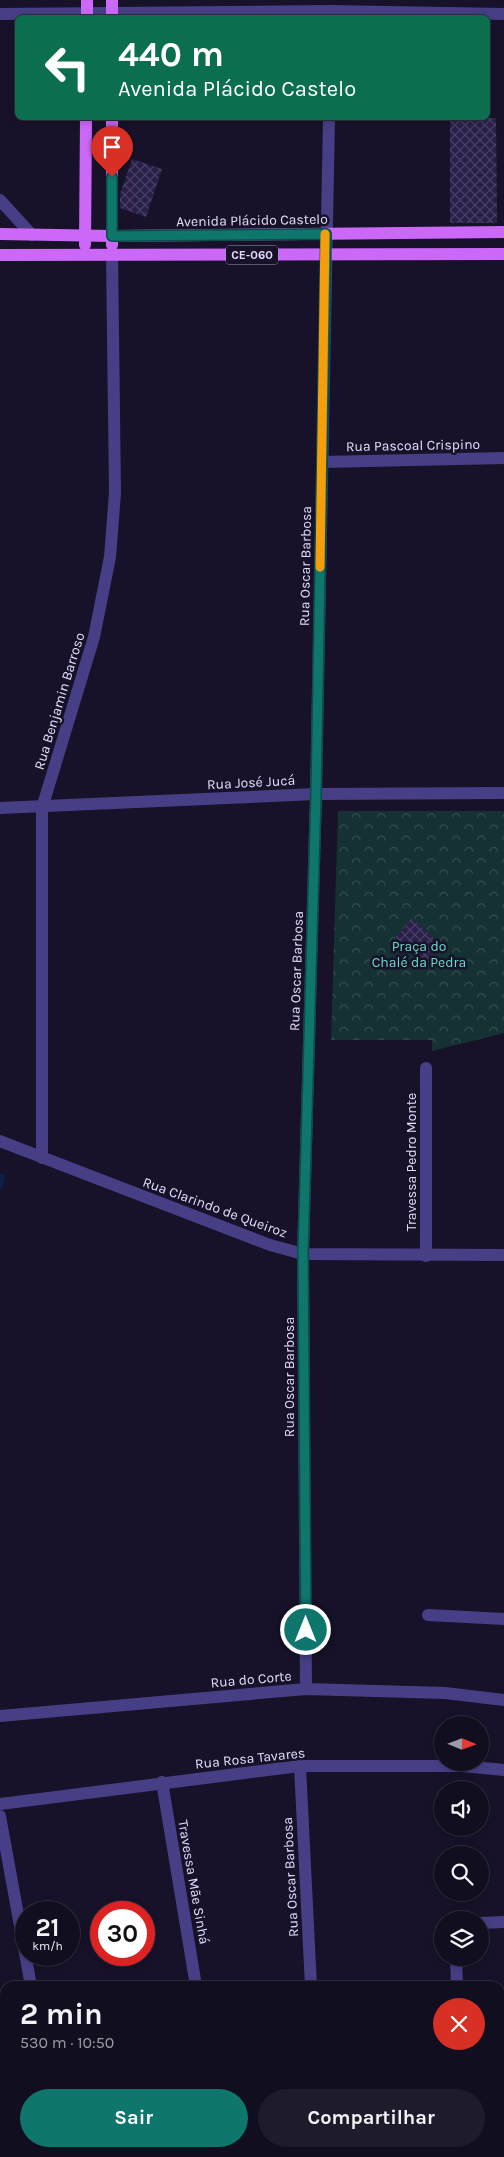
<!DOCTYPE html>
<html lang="pt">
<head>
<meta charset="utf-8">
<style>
  :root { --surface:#110e1f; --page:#1e1c2c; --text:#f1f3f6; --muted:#9c9ca4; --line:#302e3d; --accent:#0f766e }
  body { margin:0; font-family:Karla,sans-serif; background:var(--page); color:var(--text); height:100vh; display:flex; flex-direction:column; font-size:19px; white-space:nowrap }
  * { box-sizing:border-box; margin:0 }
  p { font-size:16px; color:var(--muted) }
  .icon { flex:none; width:28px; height:28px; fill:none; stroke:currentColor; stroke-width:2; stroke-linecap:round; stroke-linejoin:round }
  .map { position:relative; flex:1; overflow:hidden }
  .panel { position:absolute; left:0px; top:1981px; width:505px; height:176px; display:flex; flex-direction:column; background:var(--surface); border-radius:15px 15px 0 0; box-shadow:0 2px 8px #0003,0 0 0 1px var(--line) }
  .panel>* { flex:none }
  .top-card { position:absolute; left:15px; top:15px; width:475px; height:105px; border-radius:8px; box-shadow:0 2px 8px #0003,0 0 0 1px var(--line); background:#0b6e4f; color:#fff; overflow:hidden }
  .needle { width:32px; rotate:91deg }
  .buttons { position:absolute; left:434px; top:1716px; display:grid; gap:10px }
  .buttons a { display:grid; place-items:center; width:55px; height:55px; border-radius:50%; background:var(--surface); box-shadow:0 2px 8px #0003,0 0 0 1px var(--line); font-size:25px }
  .speed { position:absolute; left:15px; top:1901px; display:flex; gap:10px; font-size:25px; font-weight:700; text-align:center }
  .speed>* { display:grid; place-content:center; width:65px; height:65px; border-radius:50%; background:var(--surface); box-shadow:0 2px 8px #0003,0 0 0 1px var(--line); line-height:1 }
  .speed small { font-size:12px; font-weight:400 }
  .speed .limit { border:8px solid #d22; background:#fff; color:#111 }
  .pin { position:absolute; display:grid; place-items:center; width:42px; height:42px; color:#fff; margin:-51px -21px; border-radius:50% 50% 50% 0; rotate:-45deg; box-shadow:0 0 5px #0007 }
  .pin .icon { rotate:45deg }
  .me { position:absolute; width:55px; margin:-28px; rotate:0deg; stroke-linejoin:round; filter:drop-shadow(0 0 4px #0008) }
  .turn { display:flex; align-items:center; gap:18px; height:105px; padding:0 20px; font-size:22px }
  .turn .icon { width:65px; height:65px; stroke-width:2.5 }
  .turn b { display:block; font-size:35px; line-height:42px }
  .round { display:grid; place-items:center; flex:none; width:52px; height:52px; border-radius:26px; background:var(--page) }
  .overview { display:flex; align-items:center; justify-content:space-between; height:85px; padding:0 20px }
  h1 { font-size:30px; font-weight:700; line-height:38px }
  .action { display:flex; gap:10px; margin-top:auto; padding:10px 20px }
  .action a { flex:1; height:58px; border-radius:30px; background:var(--accent); color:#fff; font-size:20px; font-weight:700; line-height:58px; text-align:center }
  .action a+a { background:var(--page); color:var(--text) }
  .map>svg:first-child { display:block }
  .forest { fill:url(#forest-crowns) }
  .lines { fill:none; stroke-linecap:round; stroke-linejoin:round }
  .stream { stroke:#0e1e46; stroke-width:6 }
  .building { fill:url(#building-cross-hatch) }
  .minor { stroke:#473f85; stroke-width:12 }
  .major { stroke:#cc68f7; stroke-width:12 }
  .route-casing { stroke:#0a4d48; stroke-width:12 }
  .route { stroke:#0f766e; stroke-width:9 }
  .slow { stroke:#f59e0b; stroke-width:9 }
  .labels { text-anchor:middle; stroke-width:5; stroke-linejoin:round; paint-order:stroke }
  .shield { fill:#171229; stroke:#a59fbd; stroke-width:1 }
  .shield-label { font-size:12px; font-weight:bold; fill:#e2dcfd }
  .street-label { font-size:14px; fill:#e2dcfd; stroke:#171229 }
  .park-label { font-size:14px; fill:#6adbc7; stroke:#171229 }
</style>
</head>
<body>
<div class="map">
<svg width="504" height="2157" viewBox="0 0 504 2157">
  <defs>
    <pattern id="forest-crowns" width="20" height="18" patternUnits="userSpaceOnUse" patternTransform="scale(1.25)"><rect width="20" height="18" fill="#153133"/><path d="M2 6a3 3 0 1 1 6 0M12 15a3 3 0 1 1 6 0" fill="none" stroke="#374e51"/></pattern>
    <pattern id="building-cross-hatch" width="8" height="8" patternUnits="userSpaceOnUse" patternTransform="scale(1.25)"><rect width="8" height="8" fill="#2a1f49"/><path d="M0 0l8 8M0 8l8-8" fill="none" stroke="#493f64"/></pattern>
  </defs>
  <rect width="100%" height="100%" fill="#171229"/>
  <path class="forest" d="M338,811H504V1033L432,1051V1040H331Z"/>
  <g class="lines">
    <path class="stream" d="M0,1185L2,1177"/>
  </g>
  <g class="building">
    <path d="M450,118H496L497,223H450Z"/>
    <path d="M132,159L162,169L146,217L120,208V195Z"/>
    <path d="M412,918L441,945L423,964L395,938Z"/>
  </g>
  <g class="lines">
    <g class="minor">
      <path d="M0,14L331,11L504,14"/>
      <path d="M0,200L32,235"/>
      <path d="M322,462L504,458"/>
      <path d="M0,808L316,794L504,793"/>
      <path d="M0,1141L270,1245L303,1254L504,1255"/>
      <path d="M42,1158V808L94,637L110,557L115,493L112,254"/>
      <path d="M426,1256V1068"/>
      <path d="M428,1615L504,1619"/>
      <path d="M306,1689L303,1254L316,794L329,118"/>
      <path d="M0,1716L306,1689L445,1693L504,1700"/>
      <path d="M300,1766L311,1986"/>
      <path d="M162,1782L196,1986"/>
      <path d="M0,1804L300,1766H463L504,1770"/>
      <path d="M0,1816L31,1986"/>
      <path d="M480,1923L504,1922"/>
      <path d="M456,1958L457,1986"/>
      <path d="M500,2129H504"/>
      <path d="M61,2152L62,2157"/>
      <path d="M315,2152V2157"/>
      <path d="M466,2157V2152"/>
    </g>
    <g class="major">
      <path d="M87,18V0"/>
      <path d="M112,18V0"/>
      <path d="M112,118V245"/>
      <path d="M0,234L112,236L504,232"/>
      <path d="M85,245L86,118"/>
      <path d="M0,255L504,254"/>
    </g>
  </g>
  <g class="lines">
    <defs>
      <path id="route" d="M112,177V236L326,234L316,794L303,1254L306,1630"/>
    </defs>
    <use href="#route" class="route-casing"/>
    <use href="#route" class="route"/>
    <path class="slow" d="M320,567L325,234"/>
  </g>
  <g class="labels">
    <rect class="shield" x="226" y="245.5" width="52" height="19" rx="4"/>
    <g class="shield-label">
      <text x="252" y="259">CE-060</text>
    </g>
    <g class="street-label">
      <text transform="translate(252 220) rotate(-1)" y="5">Avenida Plácido Castelo</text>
      <text transform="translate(413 445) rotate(-1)" y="5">Rua Pascoal Crispino</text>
      <text transform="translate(305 566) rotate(-89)" y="5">Rua Oscar Barbosa</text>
      <text transform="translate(59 701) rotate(-73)" y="5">Rua Benjamin Barroso</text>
      <text transform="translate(251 782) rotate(-3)" y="5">Rua José Jucá</text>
      <text transform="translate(296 971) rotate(-88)" y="5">Rua Oscar Barbosa</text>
      <text transform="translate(411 1162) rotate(-90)" y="5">Travessa Pedro Monte</text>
      <text transform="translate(215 1207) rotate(20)" y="5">Rua Clarindo de Queiroz</text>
      <text transform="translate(289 1377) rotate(-90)" y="5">Rua Oscar Barbosa</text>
      <text transform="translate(251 1679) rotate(-5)" y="5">Rua do Corte</text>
      <text transform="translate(250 1758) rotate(-6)" y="5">Rua Rosa Tavares</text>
      <text transform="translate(290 1877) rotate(-93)" y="5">Rua Oscar Barbosa</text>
      <text transform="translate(194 1882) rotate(80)" y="5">Travessa Mãe Sinhá</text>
    </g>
    <g class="park-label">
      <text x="419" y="951">Praça do<tspan x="419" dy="16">Chalé da Pedra</tspan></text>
    </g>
  </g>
</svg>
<div class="buttons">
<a><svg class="needle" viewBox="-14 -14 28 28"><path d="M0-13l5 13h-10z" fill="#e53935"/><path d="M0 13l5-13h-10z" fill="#9c9ca4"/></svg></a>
<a><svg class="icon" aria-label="sound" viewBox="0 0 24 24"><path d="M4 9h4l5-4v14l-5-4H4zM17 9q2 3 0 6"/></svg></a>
<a><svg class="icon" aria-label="search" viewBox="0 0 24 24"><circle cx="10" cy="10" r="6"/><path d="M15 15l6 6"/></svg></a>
<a><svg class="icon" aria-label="layers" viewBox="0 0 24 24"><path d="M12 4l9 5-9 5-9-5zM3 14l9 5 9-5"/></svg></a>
</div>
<div class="speed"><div>21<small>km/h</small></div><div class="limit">30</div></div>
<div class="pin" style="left:112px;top:177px;background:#d93025"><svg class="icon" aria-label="arrive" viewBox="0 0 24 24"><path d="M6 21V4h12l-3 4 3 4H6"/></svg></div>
<svg class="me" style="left:306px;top:1630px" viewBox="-20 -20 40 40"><circle r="17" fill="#0f766e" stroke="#fff" stroke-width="3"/><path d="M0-11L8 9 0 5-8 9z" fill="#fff"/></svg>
<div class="top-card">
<div class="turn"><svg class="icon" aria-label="left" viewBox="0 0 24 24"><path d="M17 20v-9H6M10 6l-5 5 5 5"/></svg><div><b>440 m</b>Avenida Plácido Castelo</div></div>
</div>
<section class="panel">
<div class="overview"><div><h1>2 min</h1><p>530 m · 10:50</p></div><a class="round" style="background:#d93025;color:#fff"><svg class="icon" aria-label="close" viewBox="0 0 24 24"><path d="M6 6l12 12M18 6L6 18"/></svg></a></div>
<div class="action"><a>Sair</a><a>Compartilhar</a></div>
</section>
</div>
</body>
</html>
